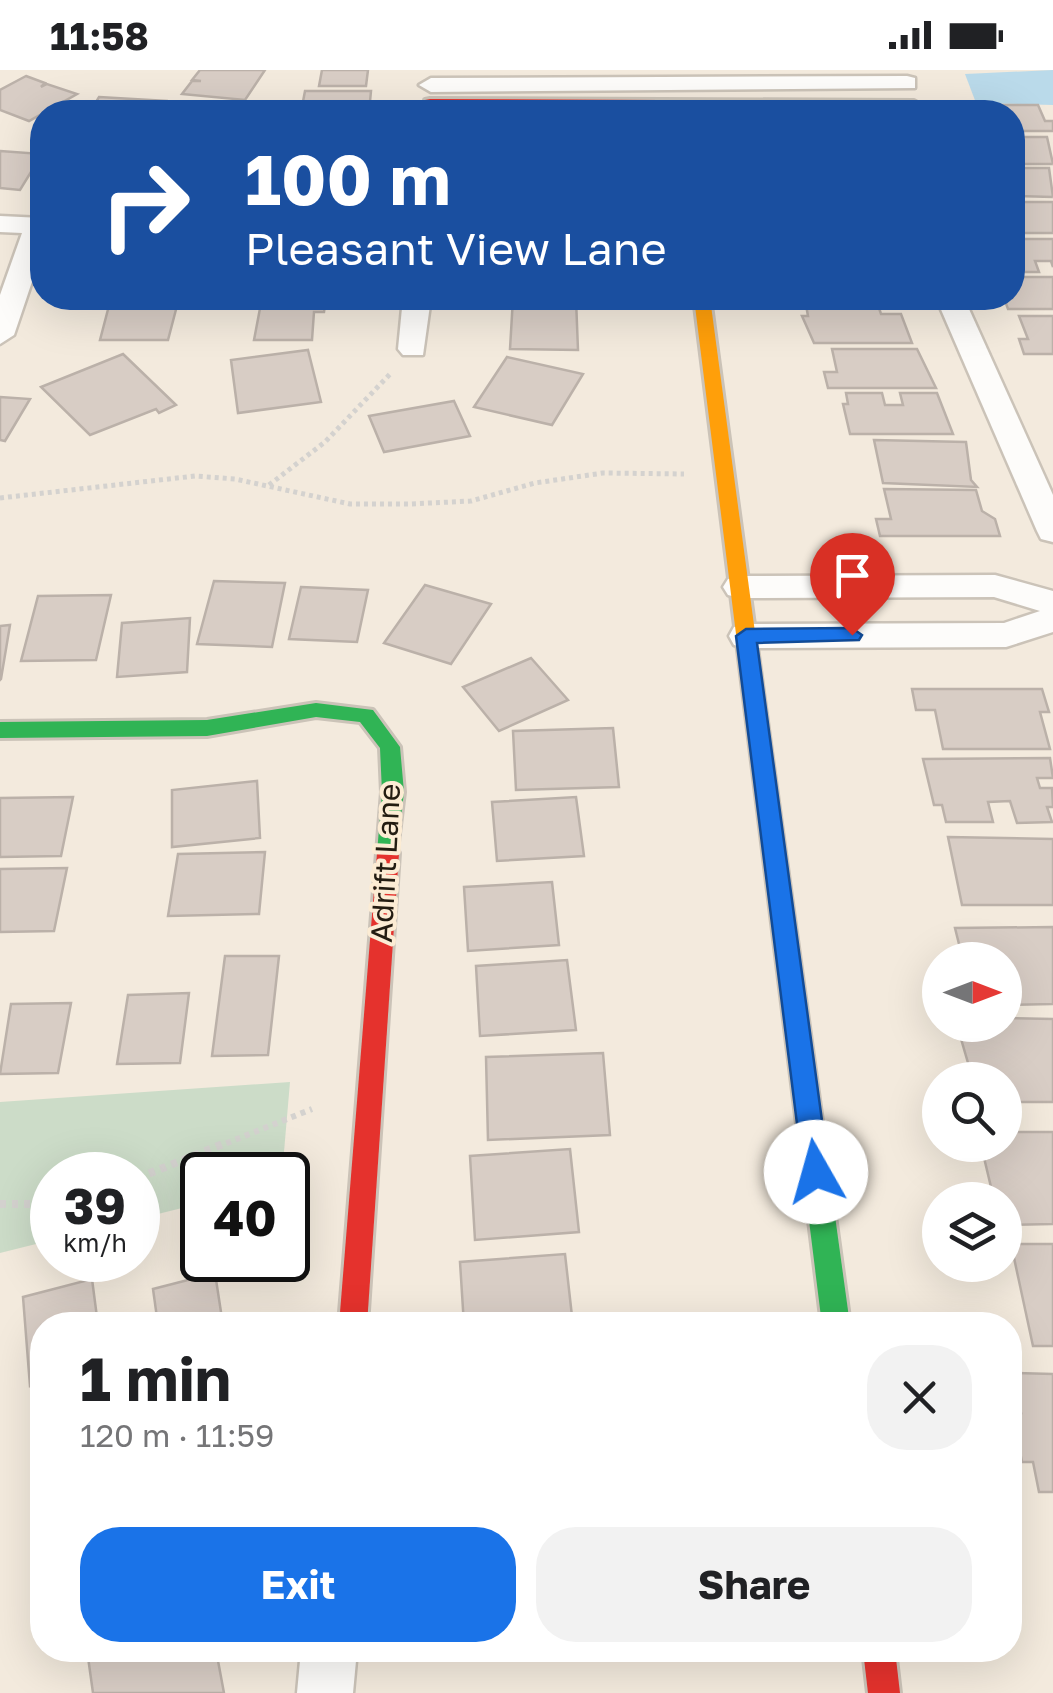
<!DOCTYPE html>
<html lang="en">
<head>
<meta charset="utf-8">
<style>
  :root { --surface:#fff; --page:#f2f2f2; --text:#202124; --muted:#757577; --accent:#1a73e8 }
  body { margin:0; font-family:"Golos Text",sans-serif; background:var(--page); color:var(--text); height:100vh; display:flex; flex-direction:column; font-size:38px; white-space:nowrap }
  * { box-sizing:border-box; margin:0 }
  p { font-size:32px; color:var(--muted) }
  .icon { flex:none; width:55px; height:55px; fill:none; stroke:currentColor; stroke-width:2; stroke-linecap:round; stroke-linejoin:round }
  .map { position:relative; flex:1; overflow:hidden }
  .side { position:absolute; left:30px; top:1242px; width:992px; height:350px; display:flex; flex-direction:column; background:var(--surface); border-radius:40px; box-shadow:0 10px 40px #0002 }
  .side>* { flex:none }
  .hud { position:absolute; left:30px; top:30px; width:995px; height:210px; border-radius:40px; box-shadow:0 10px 40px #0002; background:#1a4fa0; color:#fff; overflow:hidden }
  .needle { width:65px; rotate:90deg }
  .buttons { position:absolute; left:922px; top:872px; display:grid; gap:20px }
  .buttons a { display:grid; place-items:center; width:100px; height:100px; border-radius:50%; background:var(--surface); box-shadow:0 10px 40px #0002; font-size:50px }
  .speed { position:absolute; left:30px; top:1082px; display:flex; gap:20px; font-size:50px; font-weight:700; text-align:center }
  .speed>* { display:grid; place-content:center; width:130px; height:130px; border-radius:50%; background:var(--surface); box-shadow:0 10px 40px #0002; line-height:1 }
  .speed small { font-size:25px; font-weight:400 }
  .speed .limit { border:5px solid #111; border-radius:15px; background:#fff; color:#111 }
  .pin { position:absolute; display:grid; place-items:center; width:85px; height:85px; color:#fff; margin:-102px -42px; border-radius:50% 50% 50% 0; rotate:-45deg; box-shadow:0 0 10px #0007 }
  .pin .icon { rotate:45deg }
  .me { position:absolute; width:110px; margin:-55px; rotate:353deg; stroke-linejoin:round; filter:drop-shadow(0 0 8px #0008) }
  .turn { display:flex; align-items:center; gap:35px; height:210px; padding:0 50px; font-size:45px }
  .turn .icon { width:130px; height:130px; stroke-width:2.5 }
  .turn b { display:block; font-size:70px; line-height:85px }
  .round { display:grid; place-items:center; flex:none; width:105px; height:105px; border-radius:40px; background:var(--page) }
  .head { display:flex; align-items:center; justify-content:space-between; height:170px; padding:0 50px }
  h1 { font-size:60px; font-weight:700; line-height:75px }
  .primary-button { display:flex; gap:20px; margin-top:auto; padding:20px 50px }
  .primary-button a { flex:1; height:115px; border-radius:40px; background:var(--accent); color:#fff; font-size:40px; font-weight:700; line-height:115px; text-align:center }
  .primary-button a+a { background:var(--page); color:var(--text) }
  .status { display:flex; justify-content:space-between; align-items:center; height:70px; padding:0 50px; background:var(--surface); direction:ltr }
  .status svg { height:28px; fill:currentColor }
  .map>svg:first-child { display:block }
  .green { fill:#ccdcc8 }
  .water { fill:#badaea }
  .building { fill:#d8cdc5; stroke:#bbb1a9; stroke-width:2.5 }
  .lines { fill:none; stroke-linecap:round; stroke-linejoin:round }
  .street-casing { stroke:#cbc3b8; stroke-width:5 }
  .fast-casing { stroke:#cbc3b8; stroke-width:6 }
  .slow-casing { stroke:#cbc3b8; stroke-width:6 }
  .jam-casing { stroke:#cbc3b8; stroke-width:6 }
  .path-far2 { stroke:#d4d2cf; stroke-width:5; stroke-dasharray:4 4; stroke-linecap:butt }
  .path-far1 { stroke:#d4d2cf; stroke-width:6; stroke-dasharray:5 5; stroke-linecap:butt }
  .path { stroke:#d4d2cf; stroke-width:8; stroke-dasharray:6 6; stroke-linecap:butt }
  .street { fill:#fdfcfa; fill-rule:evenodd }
  .fast { fill:#30b455; fill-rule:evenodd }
  .slow { fill:#ff9f0a; fill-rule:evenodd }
  .jam { fill:#e5322d; fill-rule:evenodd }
  .route { fill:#1a73e8; stroke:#114b97; stroke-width:2.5 }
  .labels { text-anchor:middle; stroke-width:8; stroke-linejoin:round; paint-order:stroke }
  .street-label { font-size:30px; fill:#231c11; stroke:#fcecd4 }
</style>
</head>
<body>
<div class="status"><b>11:58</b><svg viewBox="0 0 49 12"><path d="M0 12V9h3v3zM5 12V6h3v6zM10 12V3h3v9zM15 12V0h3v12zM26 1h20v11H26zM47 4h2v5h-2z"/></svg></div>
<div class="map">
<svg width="1053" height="1623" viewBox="0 0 1053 1623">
  <rect width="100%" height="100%" fill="#f3eadd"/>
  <path class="green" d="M290,1012L282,1105H202V1133L138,1149V1105H52V1170L0,1183V1032Z"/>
  <path class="water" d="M1053,0V35L976,33L965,4Z"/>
  <g class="building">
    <path d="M200,0H265L245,30L182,24L192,11H201L192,10Z"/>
    <path d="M322,0H368L366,16H319Z"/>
    <path d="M26,6L45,13L41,17L47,14L77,24L29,51L0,40V20Z"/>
    <path d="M305,21H371L369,42H301Z"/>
    <path d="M99,27L166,31L160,42H90Z"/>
    <path d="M966,35H1038L1045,51H1053V61H1012V42H969Z"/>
    <path d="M1012,67H1047L1053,94H1012Z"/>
    <path d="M0,81L42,84L20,120L0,118Z"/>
    <path d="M1012,98H1049L1053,127L1012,126Z"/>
    <rect x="1012" y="132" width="41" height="31"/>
    <path d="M1012,169H1053V197L1051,191H1035L1039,202H1013Z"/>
    <path d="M1012,207H1053V239H1008L1004,228H1012Z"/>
    <path d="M111,228H179L168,270H100Z"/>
    <path d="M262,228H326L324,242H314L312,270H254Z"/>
    <path d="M513,228L576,229L578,280L510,279Z"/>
    <path d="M806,235H878L881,244H901L912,273H814L802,246H808Z"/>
    <path d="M1019,246H1053V284H1024L1019,269H1028Z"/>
    <path d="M832,279H917L936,318H828L824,302H837Z"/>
    <path d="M308,280L321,332L238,343L231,290Z"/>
    <path d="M123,284L176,335L159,343L156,339L90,365L41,317Z"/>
    <path d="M507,287L583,304L552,355L474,337Z"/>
    <path d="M846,323H882L885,335H903L900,323H937L953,364H850L843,334H848Z"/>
    <path d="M0,327L30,329L5,371L0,370Z"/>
    <path d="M454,331L470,366L384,382L369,346Z"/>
    <path d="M874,370L966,372L971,410L977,417L883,413Z"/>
    <path d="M884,419L976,420L982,441L995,449L1000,466H880L876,449H891Z"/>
    <path d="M214,511L285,513L272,577L197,574Z"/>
    <path d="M425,515L491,534L451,594L384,573Z"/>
    <path d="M301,517L368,520L357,572L289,569Z"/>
    <path d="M111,525L96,590L21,591L38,526Z"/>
    <path d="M190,548L187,602L117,607L122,553Z"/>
    <path d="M10,555L1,609L0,610V556Z"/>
    <path d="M531,588L568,630L499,661L463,617Z"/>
    <path d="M912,619H1042L1049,642H1040L1050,679H943L935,640H916Z"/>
    <path d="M613,658L619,717L516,720L513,661Z"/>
    <path d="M1050,688L1053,708H1037L1040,718H1052L1053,737H1047L1052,752L1017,753L1010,731L988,732L993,752H946L942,735H934L923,689Z"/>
    <path d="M257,711L260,768L172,777V720Z"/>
    <path d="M73,727L61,786L0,787V728Z"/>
    <path d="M576,727L584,786L497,791L492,732Z"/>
    <path d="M948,767L1053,769V835H962Z"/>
    <path d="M265,782L259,844L168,846L178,784Z"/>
    <path d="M67,798L54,861L0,862V799Z"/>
    <path d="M552,812L559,875L468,881L464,817Z"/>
    <path d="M1053,857V934L1005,935V890H963L955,858Z"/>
    <path d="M225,886H279L268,985L212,986Z"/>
    <path d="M567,890L576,960L480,966L476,896Z"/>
    <path d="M189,923L180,993L117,994L128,925Z"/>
    <path d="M71,933L58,1003L0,1004L11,934Z"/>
    <path d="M1005,948L1053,949V1032H1005V1010H973L957,955H1005Z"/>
    <path d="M603,983L610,1065L488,1070L486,987Z"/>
    <path d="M1005,1062H1053V1154L1005,1155V1130H975L972,1117H991L981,1075H1005Z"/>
    <path d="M570,1079L579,1162L475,1170L470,1086Z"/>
    <path d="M1011,1174H1053V1276H1033Z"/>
    <path d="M565,1184L573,1255H464L460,1192Z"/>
    <path d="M215,1203L223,1255H158L153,1219Z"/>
    <path d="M92,1209L98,1255H42V1312L30,1316L23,1227Z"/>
    <path d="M1014,1303L1053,1304V1422H1039L1033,1392H1022L1012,1343H1021Z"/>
    <path d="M108,1580H216L224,1623H93L88,1587Z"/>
  </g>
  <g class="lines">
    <defs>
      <g id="street">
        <path d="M907,6L915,8V18L431,22L419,15L431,8Z"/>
        <path d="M0,146L42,148V182L14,265L0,274V225L22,163L0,162Z"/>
        <path d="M403,228H431L423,285H403L398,279Z"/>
        <path d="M936,228H964L1053,425V472L1041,469L1037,461Z"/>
        <path d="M995,505L1053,521V562L1006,577L746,578L734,575L729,566L734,557L746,554L1004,553L1040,541L994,527L740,528L728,525L723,517L728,509L740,506Z"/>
        <path d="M301,1580H357L353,1623H297Z"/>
      </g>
      <g id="fast">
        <path d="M316,633L373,640L400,677L404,722L396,789H380L377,783L382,722L380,678L360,652L316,647L207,666L0,668V652L207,650Z"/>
        <path d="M756,637L766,644L850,1255H822L746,644Z"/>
      </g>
      <path id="slow" d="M694,228H710L766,644L756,651L746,644Z"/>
      <g id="jam">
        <path d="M430,29L914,31L921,35L914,39L425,36V30Z"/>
        <path d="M388,774L396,777L399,783L367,1255H339L377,783L380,777Z"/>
        <path d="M863,1580H895L900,1623H868Z"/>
      </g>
    </defs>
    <use href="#street" class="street-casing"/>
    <use href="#fast" class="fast-casing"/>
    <use href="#slow" class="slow-casing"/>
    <use href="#jam" class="jam-casing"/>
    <g class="path-far2">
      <path d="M269,415L325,372L392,302"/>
      <path d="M0,428L195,406L235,409L350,434H410L471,431L535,413L603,403L684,404"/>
    </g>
    <path class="path-far1" d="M217,1077L312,1039"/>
    <g class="path">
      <path d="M138,1108L223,1074"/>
      <path d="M0,1134H52"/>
    </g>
    <use href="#street" class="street"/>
    <use href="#fast" class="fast"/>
    <use href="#slow" class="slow"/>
    <use href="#jam" class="jam"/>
  </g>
  <path class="route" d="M852,558L862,565L859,570L757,573L829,1102L825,1110L816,1114L807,1110L803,1102L736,566L746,559Z"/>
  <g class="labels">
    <g class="street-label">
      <text transform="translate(386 793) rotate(-87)" y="10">Adrift Lane</text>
    </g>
  </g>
</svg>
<div class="buttons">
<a><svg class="needle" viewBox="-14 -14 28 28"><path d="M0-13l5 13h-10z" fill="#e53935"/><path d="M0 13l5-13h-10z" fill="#757577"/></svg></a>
<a><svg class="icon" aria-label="search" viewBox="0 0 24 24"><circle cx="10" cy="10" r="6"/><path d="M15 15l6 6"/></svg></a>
<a><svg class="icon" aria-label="layers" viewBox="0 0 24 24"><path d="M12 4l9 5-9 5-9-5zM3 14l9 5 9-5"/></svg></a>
</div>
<div class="speed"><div>39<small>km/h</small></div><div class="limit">40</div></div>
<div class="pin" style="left:852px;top:565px;background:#d93025"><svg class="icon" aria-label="arrive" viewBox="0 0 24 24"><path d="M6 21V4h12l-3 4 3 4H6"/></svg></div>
<svg class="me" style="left:816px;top:1102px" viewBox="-20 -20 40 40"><circle r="19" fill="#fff"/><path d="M0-13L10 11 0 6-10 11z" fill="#1a73e8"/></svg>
<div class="hud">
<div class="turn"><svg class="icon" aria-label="right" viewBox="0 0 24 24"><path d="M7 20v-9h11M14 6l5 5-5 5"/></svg><div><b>100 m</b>Pleasant View Lane</div></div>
</div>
<section class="side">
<div class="head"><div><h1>1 min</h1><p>120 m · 11:59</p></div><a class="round"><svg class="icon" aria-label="close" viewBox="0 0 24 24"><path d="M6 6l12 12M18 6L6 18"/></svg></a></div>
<div class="primary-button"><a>Exit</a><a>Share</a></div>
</section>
</div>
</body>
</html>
